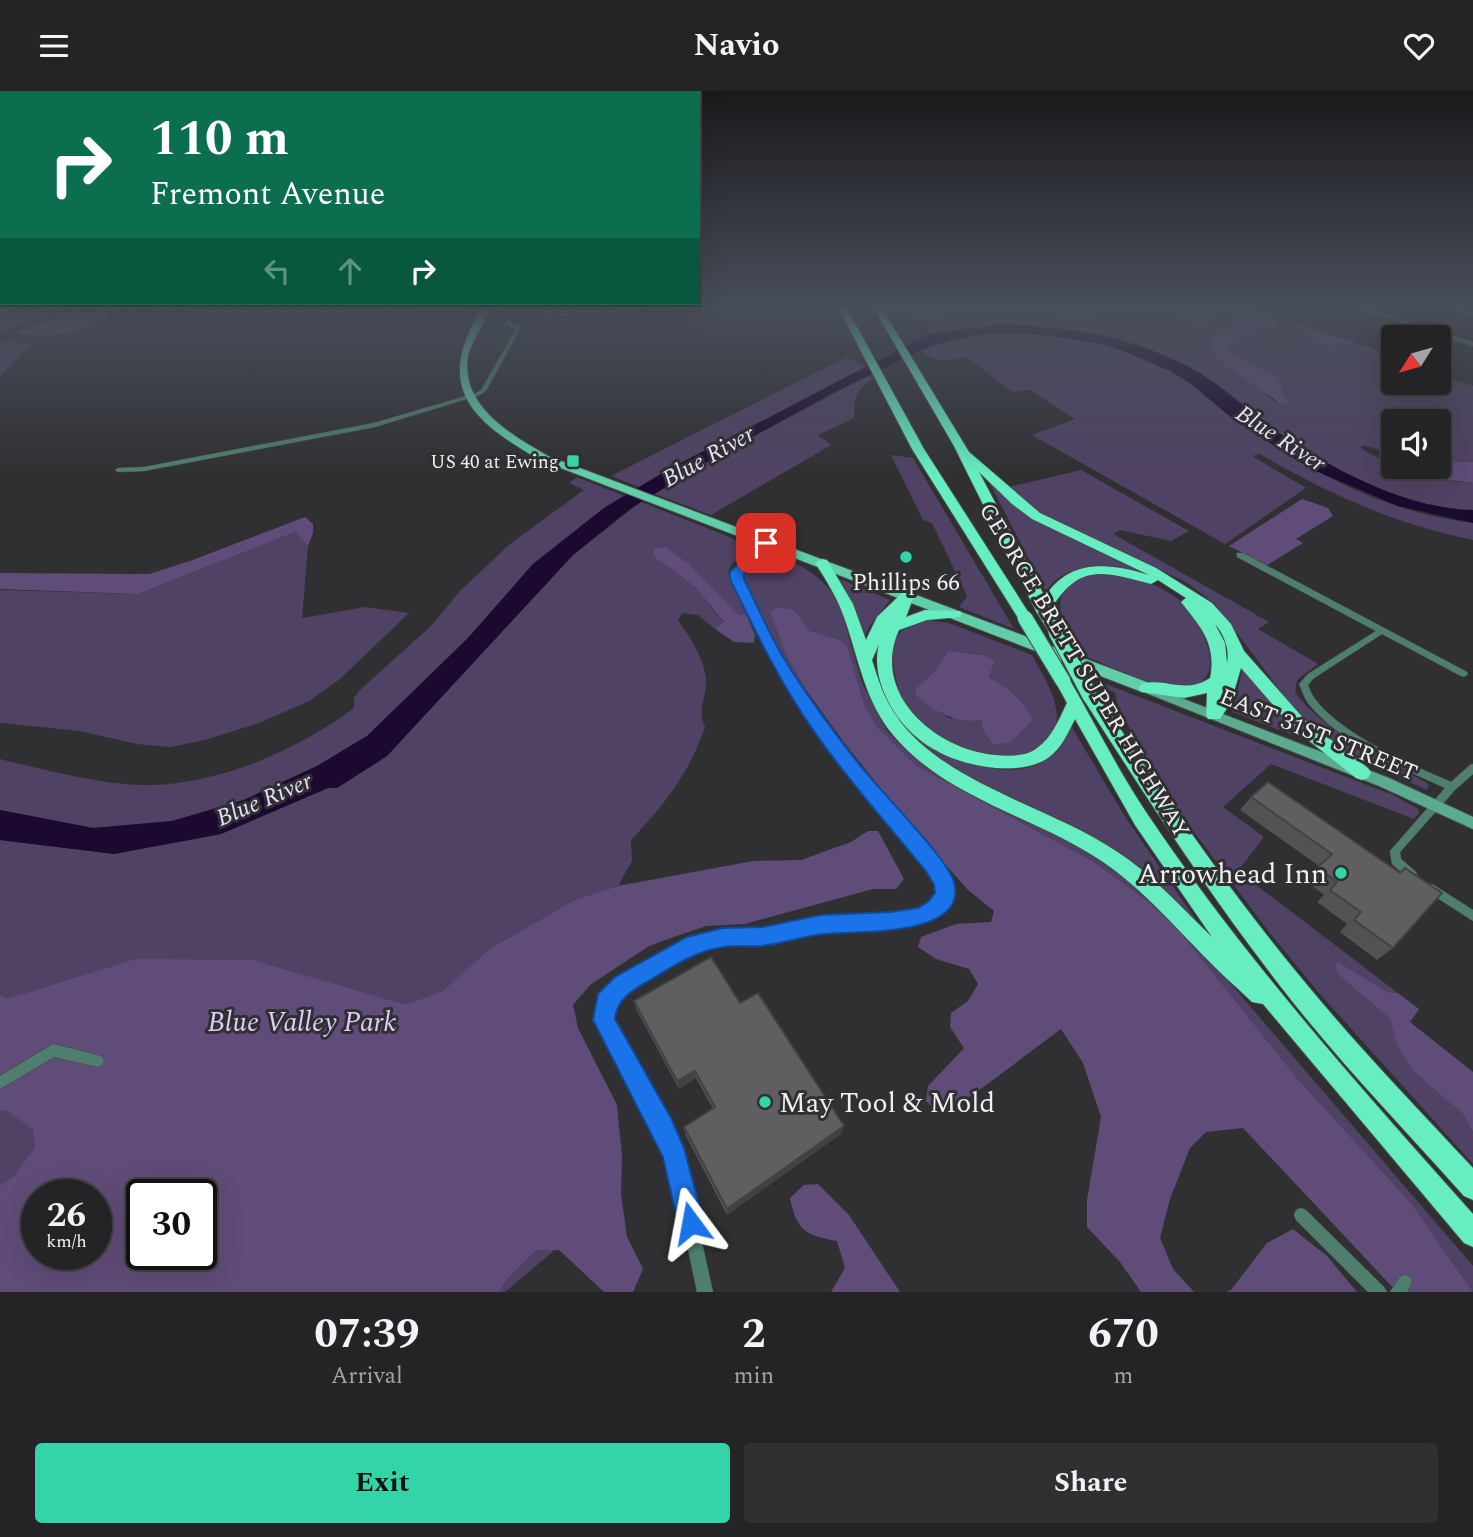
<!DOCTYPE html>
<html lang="en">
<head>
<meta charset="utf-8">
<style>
  :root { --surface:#242426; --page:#303032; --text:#f1f3f6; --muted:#a3a4a7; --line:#414143; --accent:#33d4a8 }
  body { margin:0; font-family:Spectral,serif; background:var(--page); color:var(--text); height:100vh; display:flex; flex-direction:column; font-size:26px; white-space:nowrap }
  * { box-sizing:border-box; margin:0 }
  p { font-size:23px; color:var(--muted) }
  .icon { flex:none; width:38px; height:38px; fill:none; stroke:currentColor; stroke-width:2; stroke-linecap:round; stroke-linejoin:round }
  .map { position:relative; height:1201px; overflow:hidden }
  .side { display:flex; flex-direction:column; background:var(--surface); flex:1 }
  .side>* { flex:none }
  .hud { position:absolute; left:0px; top:0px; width:700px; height:214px; box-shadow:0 7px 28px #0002,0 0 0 2px var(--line); background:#0b6e4f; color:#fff; overflow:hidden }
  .needle { width:46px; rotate:233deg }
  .tools { position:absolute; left:1381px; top:234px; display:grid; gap:14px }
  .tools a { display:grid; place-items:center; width:70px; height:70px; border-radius:7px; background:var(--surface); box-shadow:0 7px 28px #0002,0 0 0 2px var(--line); font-size:35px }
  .speed { position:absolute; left:21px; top:1088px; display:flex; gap:14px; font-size:35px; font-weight:700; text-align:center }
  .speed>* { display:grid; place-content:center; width:91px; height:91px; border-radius:50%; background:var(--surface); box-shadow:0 7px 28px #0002,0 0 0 2px var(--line); line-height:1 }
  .speed small { font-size:18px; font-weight:400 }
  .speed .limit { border:4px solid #111; border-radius:10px; background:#fff; color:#111 }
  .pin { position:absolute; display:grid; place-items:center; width:60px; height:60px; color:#fff; margin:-30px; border-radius:14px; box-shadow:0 4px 10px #0006 }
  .me { position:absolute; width:77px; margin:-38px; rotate:347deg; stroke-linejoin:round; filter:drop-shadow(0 0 5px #0008) }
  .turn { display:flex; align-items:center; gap:24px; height:147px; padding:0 35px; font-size:32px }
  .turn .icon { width:91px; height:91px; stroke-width:2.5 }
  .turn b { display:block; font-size:49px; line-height:60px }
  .lanes { display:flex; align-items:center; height:66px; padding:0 35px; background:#0003; justify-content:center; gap:35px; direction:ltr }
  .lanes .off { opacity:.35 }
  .eta { display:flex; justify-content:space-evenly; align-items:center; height:119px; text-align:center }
  .eta b { font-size:42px; font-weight:700; line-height:49px }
  .primary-button { display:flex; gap:14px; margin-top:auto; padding:14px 35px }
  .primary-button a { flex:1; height:80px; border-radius:7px; background:var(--accent); color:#111; font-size:28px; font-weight:700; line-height:80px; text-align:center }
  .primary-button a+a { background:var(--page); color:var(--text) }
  header { display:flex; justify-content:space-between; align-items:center; height:91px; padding:0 35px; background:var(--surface); font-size:32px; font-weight:700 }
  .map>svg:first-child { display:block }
  .green { fill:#504264; fill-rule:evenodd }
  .forest { fill:#5f4c78; fill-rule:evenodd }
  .water { fill:#1c092f }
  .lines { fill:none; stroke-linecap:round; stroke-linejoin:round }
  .street-casing { stroke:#4b4b4d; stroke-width:1 }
  .secondary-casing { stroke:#4b4b4d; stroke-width:2 }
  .primary-casing { stroke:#4b4b4d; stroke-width:2 }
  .highway-casing { stroke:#4b4b4d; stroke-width:2 }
  .street { fill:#4e7f6e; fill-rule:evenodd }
  .secondary { fill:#5aab90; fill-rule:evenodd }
  .primary { fill:#61ceaa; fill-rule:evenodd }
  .highway { fill:#66edc2; fill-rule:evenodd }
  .rail { stroke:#9f9fa0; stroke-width:2; stroke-dasharray:7 7; stroke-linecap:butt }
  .primary-bridge-casing { stroke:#4b4b4d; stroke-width:10; stroke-linecap:butt }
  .highway-bridge-casing { stroke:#4b4b4d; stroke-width:17; stroke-linecap:butt }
  .primary-bridge { stroke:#61ceaa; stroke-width:9 }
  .highway-bridge { stroke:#66edc2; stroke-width:15 }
  .wall { fill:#525153 }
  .shaded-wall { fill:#424244 }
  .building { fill:#5f5e61; stroke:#424244; stroke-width:2 }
  .route { fill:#1a73e8; stroke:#114b97; stroke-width:2 }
  .poi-dot { fill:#33d4a8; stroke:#303032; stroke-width:2.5 }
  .labels { text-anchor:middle; stroke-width:6; stroke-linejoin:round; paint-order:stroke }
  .far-poi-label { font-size:19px; fill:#f0f0f1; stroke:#303032; text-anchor:end }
  .poi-label { font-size:23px; fill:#f0f0f1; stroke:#303032 }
  .street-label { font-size:23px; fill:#f0f0f1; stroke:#303032 }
  .water-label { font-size:24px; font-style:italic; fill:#e8ddfa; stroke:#303032 }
  .near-poi-label { font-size:28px; fill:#f0f0f1; stroke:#303032; text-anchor:end }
  .near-park-label { font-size:28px; font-style:italic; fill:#dfcdf9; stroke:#303032 }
</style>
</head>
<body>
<header><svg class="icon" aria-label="menu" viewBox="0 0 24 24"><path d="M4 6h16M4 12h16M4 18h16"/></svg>Navio<svg class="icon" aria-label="heart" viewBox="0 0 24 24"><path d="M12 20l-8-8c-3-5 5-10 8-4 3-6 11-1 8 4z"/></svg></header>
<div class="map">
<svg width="1473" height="1201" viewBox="0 0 1473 1201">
  <rect width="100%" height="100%" fill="#303032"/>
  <g class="green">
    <path d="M1094,216H1165L1166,223C1190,220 1211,213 1233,225L1232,231L1211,244L1246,287L1278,313L1252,273L1229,262L1228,257L1257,239L1278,234L1276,227L1393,269V292H1438L1439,283L1473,295V371L1439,370L1438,331H1393V362L1362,354L1361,357C1395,379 1431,389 1473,392V419C1410,418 1343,383 1291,350C1263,332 1239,308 1211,289C1130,236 1023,225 930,243L927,241L932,238L922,228L1003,221L1086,230L1097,223Z"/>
    <path d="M1002,242C1061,243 1114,252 1167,278C1193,291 1212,312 1236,329C1306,379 1386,422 1473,432V449C1395,433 1328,403 1260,363L1252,365L1306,397L1225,453L1032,344L1075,328L1030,299L1012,301L967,266C947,269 936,274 921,259L969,245Z"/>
    <path d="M5,250L31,254L0,286V253Z"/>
    <path d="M847,266L866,275L639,396L611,385Z"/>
    <path d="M869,284L872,288C856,299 854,308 854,327L818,344L831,354L711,424L655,403L719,364Z"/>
    <path d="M891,364L913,367L1014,538L959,516L967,505L932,432L923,429Z"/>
    <path d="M1081,379L1189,440L1171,450L1120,439L1113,443L1269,531L1258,538L1318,573L1297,589L1295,601C1325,642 1385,670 1429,693L1427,699L1364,671L1315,637L1295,619L1215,513L1186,491L1045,426L1004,397Z"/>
    <path d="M577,386L624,405L604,417L533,473L468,547L367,645L317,675L244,709L172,730L93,737L0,719V668C41,678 111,696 152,694C222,692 299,658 354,617V607L361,598L432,534L459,501L510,453L584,399L569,392Z"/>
    <path d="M989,391L1005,405L1160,487C1124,481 1070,461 1046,501Z"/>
    <path d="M641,411L732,447L740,452L741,465L731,474L728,482L746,523L739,524L689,473L654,466L695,496L724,532L715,538L698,524L682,522L678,529C690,547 704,566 706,589C707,607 696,619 705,636C689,683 664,714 631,749L632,770L618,795L574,809L491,857L621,1103L505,1201H0V749L114,763L221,743L328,697H337L387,665L573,464ZM37,1104H96V1164H37ZM142,1104H201V1164H142Z"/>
    <path d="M295,441L308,455L302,527L365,516L409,522L340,588L309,610L259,632L205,649L170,656L137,653L80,640L0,632V499L138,503Z"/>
    <path d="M766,466C794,464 825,488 839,511L862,592L887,640L903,656L934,681L1078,756L1135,793L1189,844L1473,1175V1201L1411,1112L1297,987L1178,838L1145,808L1094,771L917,675L877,636L865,615L847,555L840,549L810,540L794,519L770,521L786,564L806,599H800L742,488L745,477Z"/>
    <path d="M1095,483C1124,482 1154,490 1177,507C1196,521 1233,586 1191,595C1160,601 1111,575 1082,564C1069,541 1049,517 1068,492Z"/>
    <path d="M835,486L890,509L871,533L863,548L855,517Z"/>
    <path d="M925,529L949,532L1032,564C1042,583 1057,604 1057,628C1056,638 1050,649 1041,655C1005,681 938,656 912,624C900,610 895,587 893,569C891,544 903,535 925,529ZM948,560L983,564L995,569L989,586L1008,598L1033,629L1021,639L983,640L981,629L949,627L915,604L917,596L936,579Z"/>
    <path d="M1244,573L1313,652L1232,621Z"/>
    <path d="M1103,592L1393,704L1418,718L1419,722L1414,728L1271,673L1223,716L1264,746L1238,780L1398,902L1387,901L1339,872L1344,889L1390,927L1397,955L1415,982L1462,1022L1473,1041V1073L1318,901L1266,837L1167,705L1118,615L1115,602L1106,598Z"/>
    <path d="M898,630H902C911,638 920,648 930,655C964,678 1034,695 1062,654C1065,648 1068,640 1070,633L1124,724L1198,832C1166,800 1134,770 1094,749C1027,712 950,687 898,630Z"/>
  </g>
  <g class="forest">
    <path d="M884,216H1094L1097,223L1094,228L1086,230C1057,229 1029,221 1000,221C963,221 917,238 883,221Z"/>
    <path d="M1165,216H1250L1393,265V269L1346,252L1335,258L1307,248L1303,237L1276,228L1278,234L1257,239L1228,257L1229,262L1277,285L1282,296L1281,302L1289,311L1285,314C1279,313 1223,272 1214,265L1211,244L1232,232L1233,225L1216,217L1219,227C1201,238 1184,231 1166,223Z"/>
    <path d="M44,221H113L115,222C88,241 51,249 19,243L20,240L58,225L44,226L0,241V223Z"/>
    <path d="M1439,370L1473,371V392L1425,386L1396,376H1438Z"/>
    <path d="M1302,408L1328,417L1333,425L1296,448L1303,452L1267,474L1229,455Z"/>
    <path d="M305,426L313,433V442L308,455L295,441L138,503L0,498V482L149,483L190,470Z"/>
    <path d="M665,456L689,473L739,524L746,523L755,544L754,552L734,551L715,538L724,531L695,496L654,466V458Z"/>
    <path d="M778,516L794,519L810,540L840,549L847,555L865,615L877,636L917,675L1094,771L1145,808L1178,838L1297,987L1411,1112L1473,1201H1397L1243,1037L1206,1041L1190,1057L1170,1108L1160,1147L1173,1178L1194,1201H1141L1120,1171L1087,1136V1109L1101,1026L1083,972L1061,938L974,1003L938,1022L926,1010L928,995L964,957L950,936L951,922L968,910L978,893L969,878L936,868L918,856L921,846L956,833L991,831L994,820L967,798L895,716L843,650L806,599L786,564L770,521Z"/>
    <path d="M948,560L983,564L995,569L989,586L1008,598L1023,613L1033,629L1010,652L993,653L983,640L981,629C954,633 935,620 915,604L917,596L936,579Z"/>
    <path d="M868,740H878L904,788L896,798H873L745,833L706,835L671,847L649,855L590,894L573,914L578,937L617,1014L622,1065L621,1103L627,1146L643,1178L633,1201H604L559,1159H536L504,1191L500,1201H0V1095L15,1084L35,1057L33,1038L7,1020L0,1019V904L7,908L136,868L252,869L406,914L443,900L491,857L574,809L618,795L753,770L801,769L851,751ZM37,1104H96V1164H37ZM142,1104H201V1164H142Z"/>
    <path d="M1338,871L1387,901L1398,902L1419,918L1410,931L1473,981V1041L1462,1022L1415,982L1397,955L1390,927L1344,889L1335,876Z"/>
    <path d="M818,1093L849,1124L900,1201H831L845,1177L837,1150C806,1144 797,1141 790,1107L804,1094Z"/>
    <path d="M1293,1138L1327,1165L1357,1201H1226L1231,1199L1267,1152Z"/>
  </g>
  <path class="water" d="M1002,233C1066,236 1129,245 1187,275C1225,295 1255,327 1290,350C1342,383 1410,418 1473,419V432L1398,415L1311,378L1232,327L1191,293L1170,280L1119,258L1098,252L1036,243H986L955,248L921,259L831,303L719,364L631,417L573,464L387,665L337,697H328L221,743L114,763L0,749V719L93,737L172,730L244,709L317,675L367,645L468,547L533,473L604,417L669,378L930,243Z"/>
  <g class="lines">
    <defs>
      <g id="street">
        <path d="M650,216H676L511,228L510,232L520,236L519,240L486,300L480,304L375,336L144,380L118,381L115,379L118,377L144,376L374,332L476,302L481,299L515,240V238L505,233L507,226Z"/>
        <path d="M1354,216H1361L1388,224L1407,216H1413L1392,226L1473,251V255Z"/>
        <path d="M1446,216H1453L1473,222V225Z"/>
        <path d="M763,449H769L770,451L741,481V488L776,561L801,602L856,678L937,772L948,794L950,804L941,820L921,830L890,835L821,839L763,850L724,851L689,861L626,897L612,914L610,928L667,1031L683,1066L713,1201H697L669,1067L657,1041L600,933L598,929L600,911L602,907L618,889L687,851L724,841L763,840L821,829L890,825L919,820L933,812L939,803C933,770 899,743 878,718C858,694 840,671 822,646C802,619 783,590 767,560C755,537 745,512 733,488V481Z"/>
        <path d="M1237,462H1243L1467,581L1468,583L1464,586L1461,585L1382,543L1314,587L1308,594C1310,599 1312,604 1315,608C1342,644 1410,673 1451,691L1470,674L1473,673V683L1455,699L1400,761L1401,768L1416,781L1417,784L1416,787L1412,789L1408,787L1392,773L1390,760L1445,697C1401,677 1338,651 1308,612C1304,607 1302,599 1299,593L1308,583L1376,540L1237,466Z"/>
        <path d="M1432,793L1473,819V830L1428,801L1427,798L1428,795Z"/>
        <path d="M53,953L98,964L102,966L104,970L102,974L98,976L54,966L0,998V985Z"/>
        <path d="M1301,1117L1306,1119L1384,1196L1387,1201H1368L1296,1129L1294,1124L1296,1119Z"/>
        <path d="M1405,1184L1410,1186L1412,1191L1407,1201H1390L1400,1186Z"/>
      </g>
      <path id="secondary" d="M1150,595L1389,687L1473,726V738L1379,695L1146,602L1144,599L1146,596Z"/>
      <path id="primary" d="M471,238L478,240C475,248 470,257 468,265C460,315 511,344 548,365L1152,593L1154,597L1152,601H1142L540,369C487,338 437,306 471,238Z"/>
      <g id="highway">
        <path d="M838,216H846L924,358L1032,527L1030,530H1020L912,358Z"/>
        <path d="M873,216H881L969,361L1040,422L1156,477L1212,512L1231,533L1244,560L1305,629L1368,677L1371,682L1368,687L1362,689L1356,687L1293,637L1241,577L1231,611L1220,628H1208L1206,624L1207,602L1184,607L1141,601L1139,597L1141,593C1166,586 1184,604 1210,587L1211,582C1215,550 1199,534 1181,511L1186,507L1158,489L1151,493C1104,481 1080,471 1051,518L1063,541L1056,546L1051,544L1036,520L954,355ZM979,381L1012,413L1032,428L1149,484C1110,472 1069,467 1045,506ZM1215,533C1224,543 1230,559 1227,572L1225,552Z"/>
        <path d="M822,468L827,469L853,513L866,549L877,526L902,502H912L914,505L906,526L925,519L960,520L962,523L960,526L927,529L899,539C870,603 936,659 995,664C1009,665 1026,666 1037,657C1052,647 1059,628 1067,612L1055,590L1058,586H1068C1095,632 1118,680 1148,724C1244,867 1359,995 1473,1123V1156L1464,1152L1263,913L1252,911L1235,895C1190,855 1153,805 1103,771C1037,726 947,708 894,645C865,611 859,569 845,529C838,508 827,490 815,472ZM879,553C874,573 879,592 888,610C909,652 951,673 996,677C1013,678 1033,677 1048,667C1061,658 1068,642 1075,628L1135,734L1212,846C1181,816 1152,783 1116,760C1051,716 939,691 895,623C884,607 878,588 872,569Z"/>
        <path d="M1090,599L1096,601C1162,702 1230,802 1308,895C1360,958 1417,1017 1473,1077V1109L1464,1105C1406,1040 1346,978 1292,910C1216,814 1150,712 1084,609L1082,605L1084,601Z"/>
      </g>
    </defs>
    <use href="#street" class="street-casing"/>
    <use href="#secondary" class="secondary-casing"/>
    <use href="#primary" class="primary-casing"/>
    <use href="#highway" class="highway-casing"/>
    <use href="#street" class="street"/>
    <use href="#secondary" class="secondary"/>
    <use href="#primary" class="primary"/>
    <use href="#highway" class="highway"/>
    <path class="rail" d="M0,220C219,214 437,230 656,216"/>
    <defs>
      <path id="primary-bridge" d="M474,240L487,216"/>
      <g id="highway-bridge">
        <path d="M1025,527L1063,590"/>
        <path d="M1056,541L1090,605"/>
      </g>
    </defs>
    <use href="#primary-bridge" class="primary-bridge-casing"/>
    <use href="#highway-bridge" class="highway-bridge-casing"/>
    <use href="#primary-bridge" class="primary-bridge"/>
    <use href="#highway-bridge" class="highway-bridge"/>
  </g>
  <g class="wall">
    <path d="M1251,706L1400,781L1393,857L1377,869L1340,841L1347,833L1317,811L1324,804L1305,789L1319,775L1240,719Z"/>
    <path d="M634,910L740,912L842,1042L727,1124L685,1043L684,1036L713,1018L696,987L679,998L636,918Z"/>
  </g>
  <g class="shaded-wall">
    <path d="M695,980L696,987L679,998L677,990Z"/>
    <path d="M844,1035L842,1042L727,1124V1118Z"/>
  </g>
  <g class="building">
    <path d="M1268,691L1400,782L1405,777L1442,802L1393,857L1354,829L1361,821L1330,799L1337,791L1317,777L1332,763L1251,706Z"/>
    <path d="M711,866L740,912L758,902L844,1035L727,1118L684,1036L715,1016L695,980L677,990L634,910Z"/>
  </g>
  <linearGradient id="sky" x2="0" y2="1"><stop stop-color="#1a1a1c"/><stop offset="0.56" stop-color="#484e5a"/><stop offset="1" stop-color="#484e5a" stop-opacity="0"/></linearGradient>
  <rect width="1473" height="384" fill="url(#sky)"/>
  <path class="route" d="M766,448L773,452L744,482V488C756,512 766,536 779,559C802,599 830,636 858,672C878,698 946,765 954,791C969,847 854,840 824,843C803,845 782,853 761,855C749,856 736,854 724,856C698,859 675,874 652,888C635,898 617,906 615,928L671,1027L684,1057L704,1132L700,1141L691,1145L681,1141L678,1132L663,1066L593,929L598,903L615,886L687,846L723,837L763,836L821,824L890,821L918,817L929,810L935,802L934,793L925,779C880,724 830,669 793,608C769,569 750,529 730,488V481L762,449Z"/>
  <g class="poi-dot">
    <rect x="566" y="363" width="14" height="14" rx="3.5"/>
    <circle cx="906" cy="466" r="7"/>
    <circle cx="1341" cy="782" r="7"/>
    <circle cx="765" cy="1011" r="7"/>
  </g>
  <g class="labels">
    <g class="far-poi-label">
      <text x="559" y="377">US 40 at Ewing</text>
    </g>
    <g class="poi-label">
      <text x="906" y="499">Phillips 66</text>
    </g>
    <g class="street-label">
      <text transform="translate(1085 579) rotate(59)" y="8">GEORGE BRETT SUPER HIGHWAY</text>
      <text transform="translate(1319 643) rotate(22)" y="8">EAST 31ST STREET</text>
    </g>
    <g class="water-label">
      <text transform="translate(1281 347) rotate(33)" y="8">Blue River</text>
      <text transform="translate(708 365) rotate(-29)" y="8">Blue River</text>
      <text transform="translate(264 708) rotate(-23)" y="8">Blue River</text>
    </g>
    <g class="near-poi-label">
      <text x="1327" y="792">Arrowhead Inn</text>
      <text x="779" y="1021" text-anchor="start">May Tool &amp; Mold</text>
    </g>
    <g class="near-park-label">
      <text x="302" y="940">Blue Valley Park</text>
    </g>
  </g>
</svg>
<div class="tools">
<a><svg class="needle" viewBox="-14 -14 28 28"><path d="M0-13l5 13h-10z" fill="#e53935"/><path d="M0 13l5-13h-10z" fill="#a3a4a7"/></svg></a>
<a><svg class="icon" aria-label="sound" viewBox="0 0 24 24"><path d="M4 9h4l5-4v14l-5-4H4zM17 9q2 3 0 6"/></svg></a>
</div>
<div class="speed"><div>26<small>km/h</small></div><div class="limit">30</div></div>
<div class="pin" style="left:766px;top:452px;background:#d93025"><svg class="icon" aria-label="arrive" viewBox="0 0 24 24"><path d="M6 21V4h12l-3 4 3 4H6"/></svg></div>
<svg class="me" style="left:691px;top:1132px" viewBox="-20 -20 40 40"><path d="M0-17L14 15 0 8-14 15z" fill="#1a73e8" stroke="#fff" stroke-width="4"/></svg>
<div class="hud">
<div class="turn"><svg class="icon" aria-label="right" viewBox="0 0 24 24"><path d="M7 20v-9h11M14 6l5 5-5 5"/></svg><div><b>110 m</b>Fremont Avenue</div></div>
<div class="lanes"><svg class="icon off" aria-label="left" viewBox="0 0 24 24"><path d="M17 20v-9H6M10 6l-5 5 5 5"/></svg><svg class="icon off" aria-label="ahead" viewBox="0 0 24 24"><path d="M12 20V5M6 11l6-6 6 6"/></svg><svg class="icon" aria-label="right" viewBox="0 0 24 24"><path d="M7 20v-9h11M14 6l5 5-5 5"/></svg></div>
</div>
</div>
<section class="side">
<div class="eta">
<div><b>07:39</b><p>Arrival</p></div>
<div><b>2</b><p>min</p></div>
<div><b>670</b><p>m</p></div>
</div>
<div class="primary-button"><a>Exit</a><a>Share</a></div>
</section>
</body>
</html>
